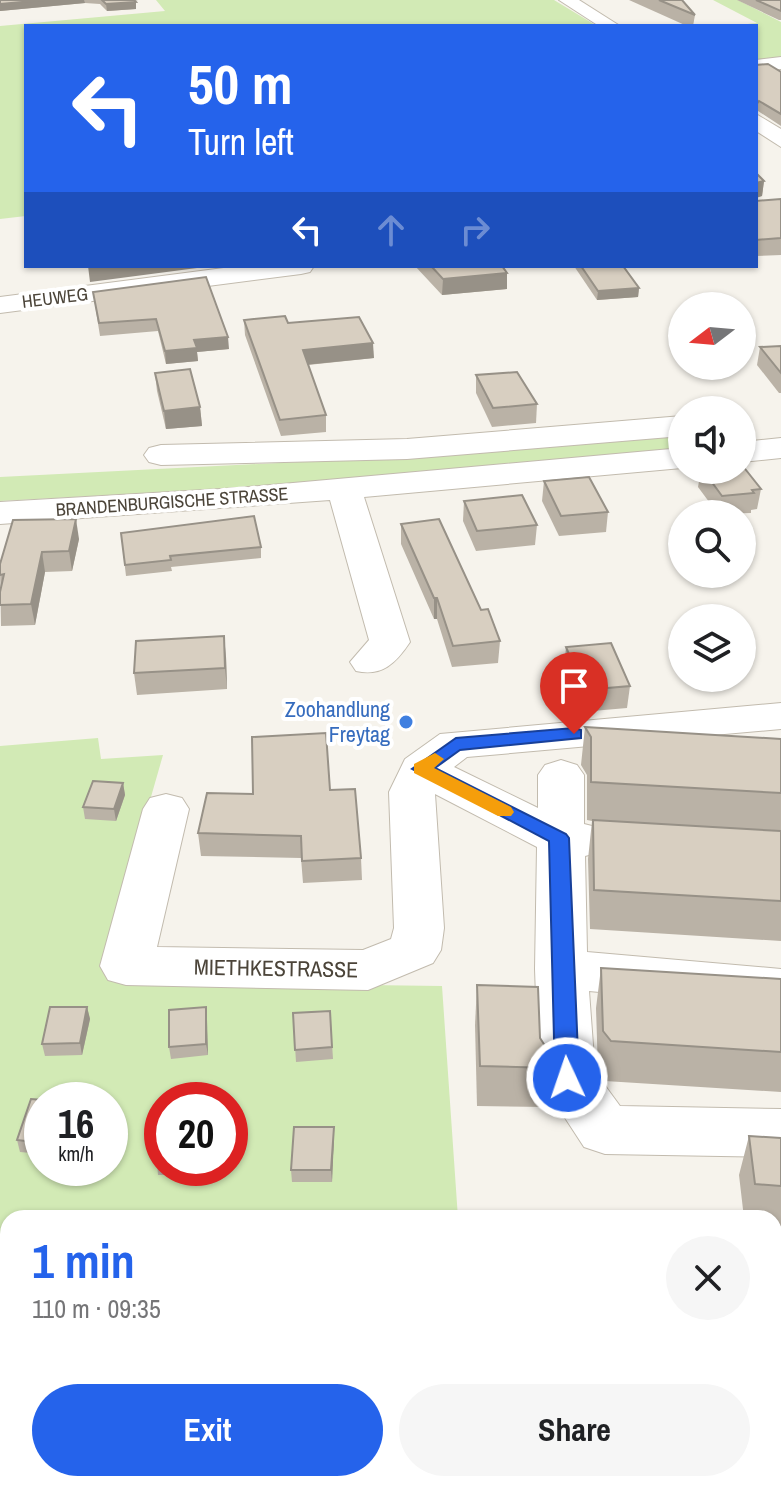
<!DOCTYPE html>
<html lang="en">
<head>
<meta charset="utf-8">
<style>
  :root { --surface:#fff; --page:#f6f6f6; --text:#202124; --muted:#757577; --accent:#2563eb }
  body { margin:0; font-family:"Archivo Narrow",sans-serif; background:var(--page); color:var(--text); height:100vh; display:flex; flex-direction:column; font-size:30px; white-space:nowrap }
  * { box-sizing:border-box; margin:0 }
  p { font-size:26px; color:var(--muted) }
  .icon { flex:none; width:44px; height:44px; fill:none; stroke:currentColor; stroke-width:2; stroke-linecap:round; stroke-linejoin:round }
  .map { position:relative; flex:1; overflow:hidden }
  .sheet { position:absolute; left:0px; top:1210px; width:782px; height:282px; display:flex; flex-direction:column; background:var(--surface); border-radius:24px 24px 0 0; box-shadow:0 2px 6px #0004 }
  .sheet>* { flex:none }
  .guide { position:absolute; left:24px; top:24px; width:734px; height:244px; border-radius:0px; box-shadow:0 2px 6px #0004; background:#2563eb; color:#fff; overflow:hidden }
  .needle { width:52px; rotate:254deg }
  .controls { position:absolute; left:668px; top:292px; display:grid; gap:16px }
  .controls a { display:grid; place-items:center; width:88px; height:88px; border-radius:50%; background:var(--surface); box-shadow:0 2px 6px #0004; font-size:40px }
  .speed { position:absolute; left:24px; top:1082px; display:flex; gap:16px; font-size:40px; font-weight:700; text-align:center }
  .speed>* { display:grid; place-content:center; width:104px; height:104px; border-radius:50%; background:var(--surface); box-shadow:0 2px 6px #0004; line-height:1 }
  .speed small { font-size:20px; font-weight:400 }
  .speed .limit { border:12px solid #d22; background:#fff; color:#111 }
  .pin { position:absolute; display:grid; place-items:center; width:68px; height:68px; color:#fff; margin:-82px -34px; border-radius:50% 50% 50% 0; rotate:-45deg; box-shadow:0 0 8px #0007 }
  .pin .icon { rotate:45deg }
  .me { position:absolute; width:88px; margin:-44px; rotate:357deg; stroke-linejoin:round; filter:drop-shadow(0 0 6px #0008) }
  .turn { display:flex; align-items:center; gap:28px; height:168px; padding:0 32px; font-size:36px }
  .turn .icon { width:104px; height:104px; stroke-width:2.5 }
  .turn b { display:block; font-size:56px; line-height:68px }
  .lanes { display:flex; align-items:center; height:76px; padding:0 32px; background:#0003; justify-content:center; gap:40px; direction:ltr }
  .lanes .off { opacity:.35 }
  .round { display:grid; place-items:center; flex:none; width:84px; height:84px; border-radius:42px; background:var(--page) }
  .head { display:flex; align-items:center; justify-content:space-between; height:136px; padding:0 32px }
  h1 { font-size:48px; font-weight:700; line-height:60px; color:var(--accent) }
  .button { display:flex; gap:16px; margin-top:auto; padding:16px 32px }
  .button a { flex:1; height:92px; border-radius:48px; background:var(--accent); color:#fff; font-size:32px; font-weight:700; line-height:92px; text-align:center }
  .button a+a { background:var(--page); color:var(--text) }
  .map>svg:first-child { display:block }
  .green { fill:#d2eab5; fill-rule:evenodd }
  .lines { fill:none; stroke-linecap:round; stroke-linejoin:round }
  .stream { fill:#a9d4f2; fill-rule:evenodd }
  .minor-casing { stroke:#c2bbae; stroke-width:2 }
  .minor { fill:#fff; fill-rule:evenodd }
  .wall { fill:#bab2a6 }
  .shaded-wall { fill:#979187 }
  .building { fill:#d8cfc1; stroke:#979187; stroke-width:2 }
  .route { fill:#2563eb; stroke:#184099; stroke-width:2 }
  .slow { fill:#f59e0b }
  .shop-dot { fill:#3f7fe0; stroke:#fff; stroke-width:3 }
  .labels { text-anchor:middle; stroke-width:8; stroke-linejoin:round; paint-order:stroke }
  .far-street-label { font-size:18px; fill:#4b4439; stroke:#fff }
  .shop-label { font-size:22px; fill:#366cbe; stroke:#fff; text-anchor:end }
  .street-label { font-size:22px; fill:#4b4439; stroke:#fff }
</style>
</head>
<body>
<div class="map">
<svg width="781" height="1491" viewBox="0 0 781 1491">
  <rect width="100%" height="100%" fill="#f6f3ec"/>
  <g class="green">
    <path d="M156,0H554L597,26H26V216L0,219V26L165,11Z"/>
    <path d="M713,0H738L781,22V60L756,63V26H729L757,23Z"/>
    <path d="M682,434V451L334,483L0,501V477L396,457Z"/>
    <path d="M98,738L101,759L163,755L110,940L129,982L442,986L458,1218H8V1251H0V746ZM42,1100H110V1168H42ZM162,1100H230V1168H162Z"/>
    <path d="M774,1283H781V1491H644L641,1484H774Z"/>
  </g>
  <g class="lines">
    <g class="stream">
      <rect x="0" y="1319" width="8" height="16"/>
      <path d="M781,1328V1344L774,1345V1329Z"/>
    </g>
    <defs>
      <g id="minor">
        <path d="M559,0H579L620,26H599Z"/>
        <path d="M781,57V69L756,72V60Z"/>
        <path d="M756,114L781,129V147L756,131Z"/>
        <path d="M239,266H314L310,272L301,274L0,313V297Z"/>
        <path d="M682,416V436L407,459L161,465L149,462L144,455L149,448L161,445L407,439Z"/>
        <path d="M781,438V458L742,462V442Z"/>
        <path d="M682,448V468L364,497L410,642C396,663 382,677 356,671L350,662L369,640L330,500L0,524V502L238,488Z"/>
        <path d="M781,703V729L467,757L454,767L538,808V775L545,765L561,760L577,765L584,775V824L604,829L611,840L604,851L585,856L587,952L781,969V1009L589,991L595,1072L620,1106L781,1109V1157L605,1154L584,1147L539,1078L535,969L537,847L435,794L444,928L441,950L433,963L368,990L126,985L108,980L100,966L143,809L150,798L166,794L182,798L189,809L157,947L363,950L391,939L394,928L389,792L405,759L440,734Z"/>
      </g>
    </defs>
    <use href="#minor" class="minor-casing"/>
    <use href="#minor" class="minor"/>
  </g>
  <g class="wall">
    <path d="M0,0H138L135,1L136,9L107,11L100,4L85,3L0,11Z"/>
    <path d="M629,0H682L695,15L693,26H687Z"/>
    <path d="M737,0H781V20H779Z"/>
    <path d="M756,65L781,72V126L758,111L756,114Z"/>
    <path d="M756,173L764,181L762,196L756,197V201L781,199V255L756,256Z"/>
    <path d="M415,266H502L507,273V289L442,295Z"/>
    <path d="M574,266H623L639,288L638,297L597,300Z"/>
    <path d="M93,292L229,349L197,352L198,361L166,364L158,331L100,336Z"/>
    <path d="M244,320L288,323L374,358L308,365L326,415V432L281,436L245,335Z"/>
    <path d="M781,346V393H779L757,365L760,347Z"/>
    <path d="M155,373L200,407L202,426L166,429L157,391Z"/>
    <path d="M476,375L537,404L536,423L492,427L476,393Z"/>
    <path d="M701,470H742L761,489L757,509L751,510V513L718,514L698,487Z"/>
    <path d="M544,481L608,512L606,532L559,536L542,501Z"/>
    <path d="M464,501L537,525L535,545L476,551L463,521Z"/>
    <path d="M401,524L481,610L500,641L498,663L452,667L437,619H434L401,544Z"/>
    <path d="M121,533L261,547V558L171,567L172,571L126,576Z"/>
    <path d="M79,539L72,571L45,572L35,625L1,626L0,564Z"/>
    <path d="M566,647L630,686L627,708L581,712L564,668Z"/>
    <path d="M226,657L227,689L137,695L134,673Z"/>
    <path d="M585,727L781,739V941L590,929L588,859L592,821L587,820V775L581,765Z"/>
    <path d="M123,783L125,795L116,821L85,819L83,807Z"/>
    <path d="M330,790L361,858L362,880L303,883L301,858L201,856L198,833L253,794Z"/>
    <path d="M601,968L781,979V1092L605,1081L598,1071L596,1008Z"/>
    <path d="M477,985L540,1038L550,1068L546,1107L477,1106L475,1025Z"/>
    <path d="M87,1007L90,1019L82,1055L45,1056L42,1044Z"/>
    <path d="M206,1007L208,1055L171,1059L169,1047Z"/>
    <path d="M330,1011L333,1059L296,1062L293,1013Z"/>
    <path d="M42,1100V1154L20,1152L17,1140Z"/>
    <path d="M162,1125V1168H197L196,1175H158L157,1163Z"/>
    <path d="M334,1127L332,1182H292L291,1170Z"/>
    <path d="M749,1136L781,1138V1226L774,1225V1218H744L739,1175Z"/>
  </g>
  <g class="shaded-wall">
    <path d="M44,0H84L85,3L0,11V4Z"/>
    <path d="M136,2V9L107,11L106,4Z"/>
    <path d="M764,181L762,196L756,198V183Z"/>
    <path d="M88,266H197V268L90,282Z"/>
    <path d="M507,273V289L442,295L443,279Z"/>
    <path d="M639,288L638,297L597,300L598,291Z"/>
    <path d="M228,337L229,349L197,352L198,361L166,364L165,351L194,340Z"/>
    <path d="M373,343L374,358L304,365L303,350Z"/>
    <path d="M200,407L202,426L166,429L164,411Z"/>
    <path d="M76,519L79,539L72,571L69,551Z"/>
    <path d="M42,552L45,572L35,625L31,604Z"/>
    <rect x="434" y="598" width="3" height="21"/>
    <path d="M224,636L226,657L227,689L225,668Z"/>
    <path d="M123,783L125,795L116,821L114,809Z"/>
    <path d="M87,1007L90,1019L82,1055L80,1043Z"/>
    <path d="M206,1007L207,1019L208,1055L206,1044Z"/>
    <path d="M334,1127V1139L332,1182L331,1170Z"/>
    <path d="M179,1484H185V1491H177Z"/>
  </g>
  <g class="building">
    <path d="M0,0H44L0,4Z"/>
    <path d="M102,0H134L136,2L106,4Z"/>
    <path d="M659,0H682L695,15Z"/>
    <path d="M756,0H781V11Z"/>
    <path d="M768,64L781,72V114L759,101L756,105V65Z"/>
    <path d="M756,173L764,181L756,183V201L781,199V238L756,240Z"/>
    <path d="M431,266H502L507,273L443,279Z"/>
    <path d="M581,266H623L639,288L598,291Z"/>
    <path d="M206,277L228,337L194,340L197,348L165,351L156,319L99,323L93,292Z"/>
    <path d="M285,316L288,323L359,317L373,343L303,350L326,415L280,420L244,320Z"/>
    <path d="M781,346V373L760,347Z"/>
    <path d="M190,369L200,407L164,411L155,373Z"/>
    <path d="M517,372L537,404L493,408L476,375Z"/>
    <path d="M742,465L761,489L752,490L754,493L722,496L703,470H742Z"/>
    <path d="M589,477L608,512L561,516L544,481Z"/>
    <path d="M522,495L537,525L477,531L464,501Z"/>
    <path d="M254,516L261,547L170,556L171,560L125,565L121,533Z"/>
    <path d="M76,519L69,551L42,552L31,604L0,605V592L4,574L0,575V564L13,520Z"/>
    <path d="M439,519L481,610L488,609L500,641L453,646L437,598H434L401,524Z"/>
    <path d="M224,636L225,668L134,673L136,641Z"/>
    <path d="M611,643L630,686L584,690L566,647Z"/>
    <path d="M585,727L781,739V793L591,782V737Z"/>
    <path d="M326,733L330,790L355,789L361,858L302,861L301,836L198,833L207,793L253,794L252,737Z"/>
    <path d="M93,781L123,783L114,809L83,807Z"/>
    <path d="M593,820L781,831V901L594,890Z"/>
    <path d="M601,968L781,979V1052L611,1041L603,1031Z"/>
    <path d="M477,985L538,987L540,1038L549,1052L550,1068L480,1066Z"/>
    <path d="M50,1007H87L80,1043L42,1044Z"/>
    <path d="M206,1007V1044L169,1047V1010Z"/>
    <path d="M330,1011L332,1047L295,1050L293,1013Z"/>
    <path d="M31,1099L42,1100V1143L17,1140Z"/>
    <path d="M162,1125V1163H157Z"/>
    <path d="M294,1127H334L331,1170H291Z"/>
    <path d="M749,1136L781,1138V1186L755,1184Z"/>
    <path d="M68,1484H179L177,1491H66Z"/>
  </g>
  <path class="route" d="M574,728L581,730V738L460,750L435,768L566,834L569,838L579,1078L575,1084H559L555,1078L549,841L412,769L456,738Z"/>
  <path class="slow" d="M435,753L444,759L434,768L511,807L514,812L511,816H498L414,773V764Z"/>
  <circle class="shop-dot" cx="406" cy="722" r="8"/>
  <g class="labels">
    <g class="far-street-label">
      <text transform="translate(55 298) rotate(-7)" y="6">HEUWEG</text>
      <text transform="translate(172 502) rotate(-4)" y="6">BRANDENBURGISCHE STRASSE</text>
    </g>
    <g class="shop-label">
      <text x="390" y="717">Zoohandlung<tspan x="390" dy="25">Freytag</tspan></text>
    </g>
    <g class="street-label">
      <text transform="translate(276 968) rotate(1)" y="8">MIETHKESTRASSE</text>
    </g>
  </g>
</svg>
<div class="controls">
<a><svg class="needle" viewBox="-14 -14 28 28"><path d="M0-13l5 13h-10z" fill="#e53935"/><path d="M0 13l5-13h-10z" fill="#757577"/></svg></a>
<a><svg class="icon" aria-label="sound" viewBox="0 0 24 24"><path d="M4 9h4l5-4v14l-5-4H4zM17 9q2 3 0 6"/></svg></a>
<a><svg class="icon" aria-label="search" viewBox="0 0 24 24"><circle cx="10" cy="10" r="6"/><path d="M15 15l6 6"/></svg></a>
<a><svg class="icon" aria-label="layers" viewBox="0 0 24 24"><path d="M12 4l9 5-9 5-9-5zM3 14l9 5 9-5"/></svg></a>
</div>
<div class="speed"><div>16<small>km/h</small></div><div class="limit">20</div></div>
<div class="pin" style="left:574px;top:734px;background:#d93025"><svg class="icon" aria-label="arrive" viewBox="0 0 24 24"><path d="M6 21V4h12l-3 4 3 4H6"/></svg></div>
<svg class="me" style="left:567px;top:1078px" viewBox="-20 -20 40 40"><circle r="17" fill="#2563eb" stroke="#fff" stroke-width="3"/><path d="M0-11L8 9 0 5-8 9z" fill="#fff"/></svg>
<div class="guide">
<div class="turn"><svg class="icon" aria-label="left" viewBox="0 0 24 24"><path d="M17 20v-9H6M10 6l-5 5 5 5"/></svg><div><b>50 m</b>Turn left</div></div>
<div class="lanes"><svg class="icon" aria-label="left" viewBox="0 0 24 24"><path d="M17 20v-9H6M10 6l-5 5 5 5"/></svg><svg class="icon off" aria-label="ahead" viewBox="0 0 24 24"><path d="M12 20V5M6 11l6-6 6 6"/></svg><svg class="icon off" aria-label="right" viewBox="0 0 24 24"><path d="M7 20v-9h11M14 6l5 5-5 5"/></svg></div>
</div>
<section class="sheet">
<div class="head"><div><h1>1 min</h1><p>110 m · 09:35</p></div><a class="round"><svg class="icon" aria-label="close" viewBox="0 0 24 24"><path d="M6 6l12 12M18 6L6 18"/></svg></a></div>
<div class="button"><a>Exit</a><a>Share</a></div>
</section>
</div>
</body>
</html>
